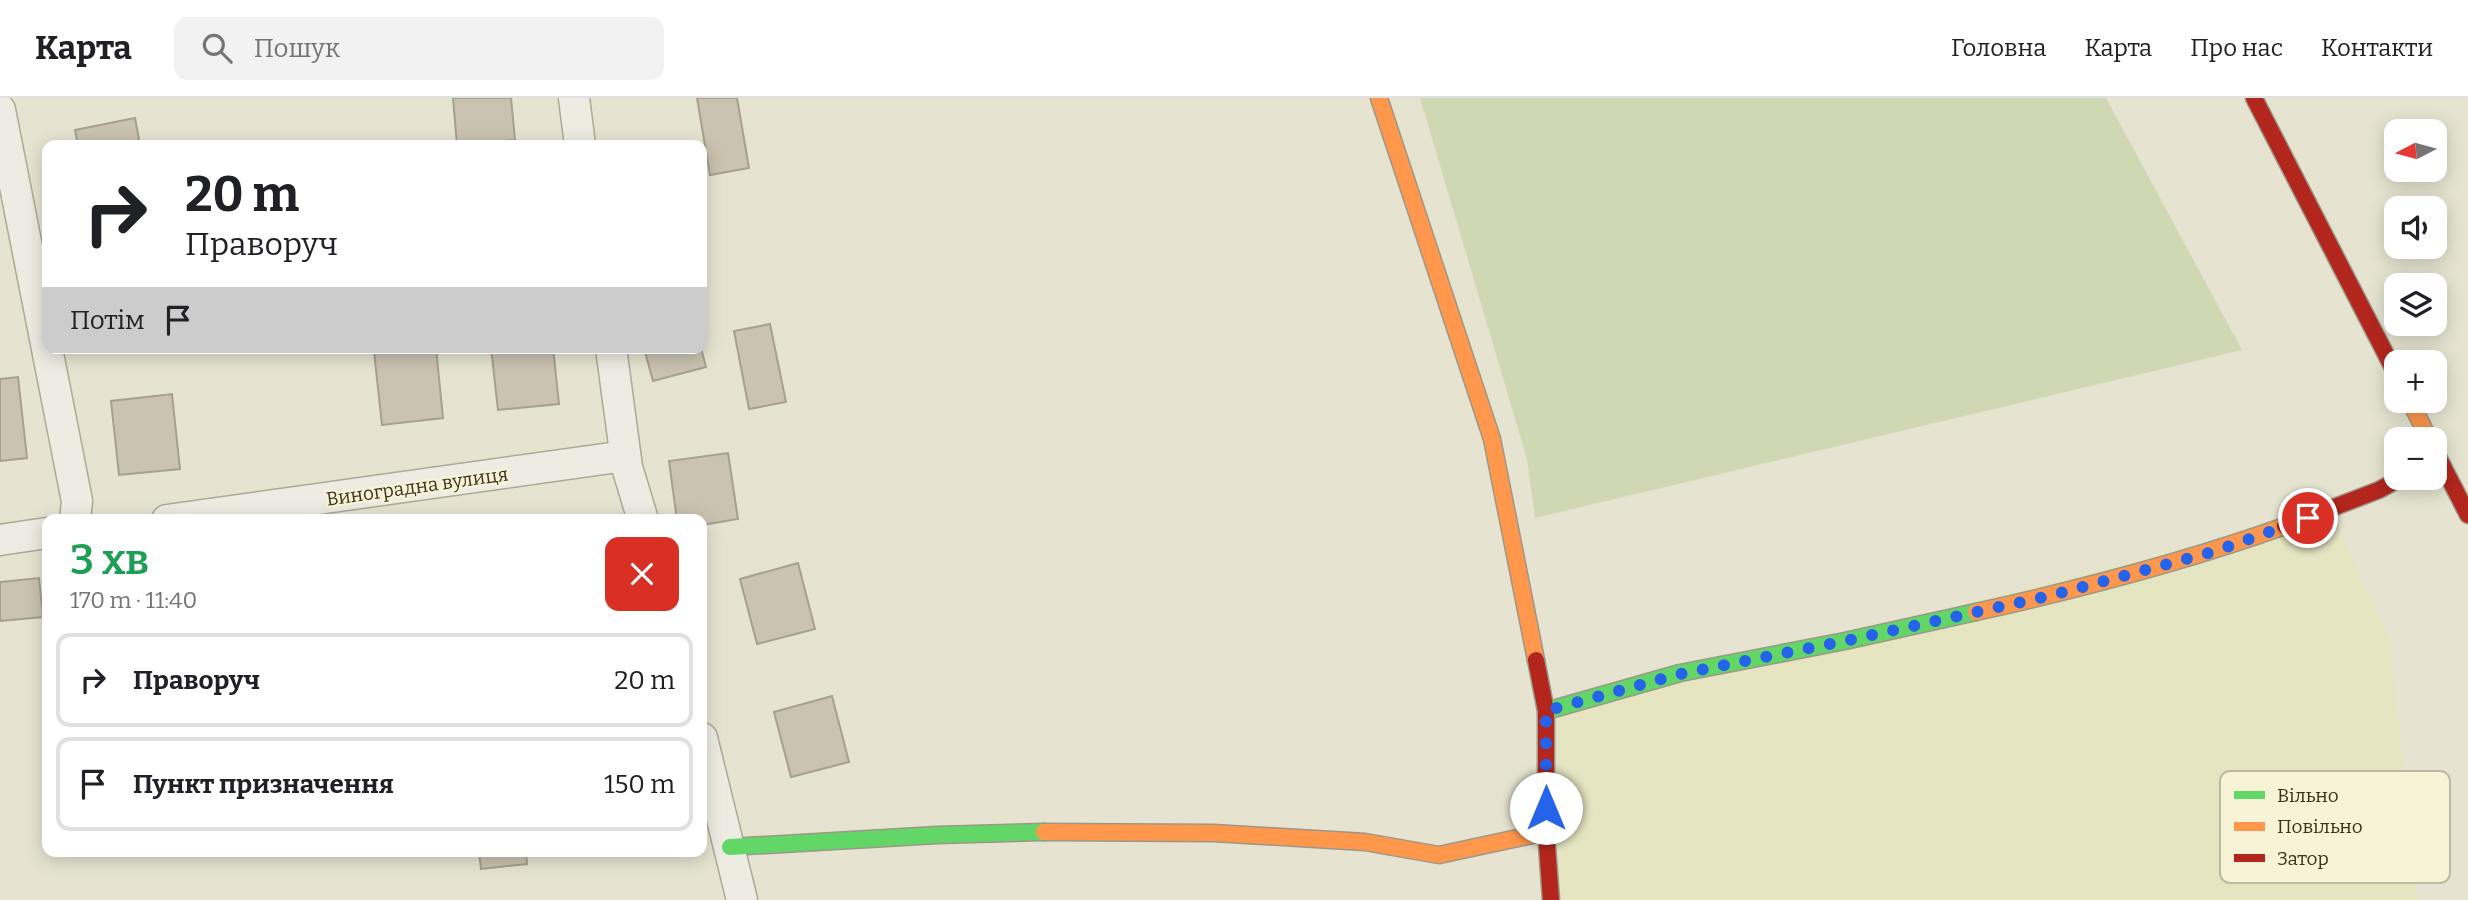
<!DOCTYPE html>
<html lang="uk">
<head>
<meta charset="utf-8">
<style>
  :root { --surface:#fff; --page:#f2f2f2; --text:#202124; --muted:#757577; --line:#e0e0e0 }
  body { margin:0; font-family:Bitter,serif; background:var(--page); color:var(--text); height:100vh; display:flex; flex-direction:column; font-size:26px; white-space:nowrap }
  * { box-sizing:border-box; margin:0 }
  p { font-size:23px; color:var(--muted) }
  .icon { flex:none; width:38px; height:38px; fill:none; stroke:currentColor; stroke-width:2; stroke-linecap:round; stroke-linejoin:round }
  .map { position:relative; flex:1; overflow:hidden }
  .sheet { position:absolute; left:42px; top:416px; width:665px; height:343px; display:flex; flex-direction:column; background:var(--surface); border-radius:14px; box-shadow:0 4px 18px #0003 }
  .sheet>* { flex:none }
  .hud { position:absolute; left:42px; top:42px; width:665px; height:214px; border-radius:14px; box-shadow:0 4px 18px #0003; background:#fff; color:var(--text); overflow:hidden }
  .needle { width:46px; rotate:264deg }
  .fabs { position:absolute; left:2384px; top:21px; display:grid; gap:14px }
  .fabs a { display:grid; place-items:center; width:63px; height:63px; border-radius:14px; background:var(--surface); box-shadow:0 4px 18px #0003; font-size:35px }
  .pin { position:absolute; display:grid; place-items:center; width:60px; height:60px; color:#fff; margin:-30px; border:4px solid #fff; border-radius:50%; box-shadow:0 2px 7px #0007 }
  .me { position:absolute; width:77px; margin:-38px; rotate:0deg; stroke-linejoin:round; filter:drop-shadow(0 0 5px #0008) }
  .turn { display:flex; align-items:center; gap:24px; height:147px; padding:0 28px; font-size:32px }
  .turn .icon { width:91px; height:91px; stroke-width:2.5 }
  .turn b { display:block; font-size:49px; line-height:60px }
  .then { display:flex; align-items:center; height:66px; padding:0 28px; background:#0003; gap:14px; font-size:26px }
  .round { display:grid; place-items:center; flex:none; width:74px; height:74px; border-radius:14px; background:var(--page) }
  .head { display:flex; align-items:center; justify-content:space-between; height:119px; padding:0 28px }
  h1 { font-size:42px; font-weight:600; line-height:52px; color:#1e9e55 }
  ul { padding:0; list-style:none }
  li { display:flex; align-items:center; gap:21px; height:94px; margin:0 14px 10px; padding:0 14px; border:4px solid var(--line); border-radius:14px }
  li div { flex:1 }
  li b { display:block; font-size:26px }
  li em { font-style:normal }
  header { display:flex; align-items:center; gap:42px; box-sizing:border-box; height:98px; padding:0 35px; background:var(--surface); border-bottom:2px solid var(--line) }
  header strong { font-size:33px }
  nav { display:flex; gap:38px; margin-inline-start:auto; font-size:24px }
  .search { width:490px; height:63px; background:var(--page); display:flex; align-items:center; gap:18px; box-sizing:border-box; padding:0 24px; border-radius:14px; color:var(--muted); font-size:26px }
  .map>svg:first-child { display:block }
  .farmland { fill:#e5e5c2 }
  .green { fill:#d0d8b3 }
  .building { fill:#cac3b1; stroke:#a7a090; stroke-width:2 }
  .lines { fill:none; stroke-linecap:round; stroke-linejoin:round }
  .street-casing { stroke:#aca999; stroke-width:33 }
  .fast-casing { stroke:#9c9889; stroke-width:19 }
  .slow-casing { stroke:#9c9889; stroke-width:19 }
  .jam-casing { stroke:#9c9889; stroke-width:19 }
  .street { stroke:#eeece2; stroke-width:30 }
  .fast { stroke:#63d668; stroke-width:16 }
  .slow { stroke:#ff974d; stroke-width:16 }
  .jam { stroke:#b3261e; stroke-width:16 }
  .route { stroke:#2563eb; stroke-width:12; stroke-dasharray:0 21.6 }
  .labels { text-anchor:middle; stroke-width:5; stroke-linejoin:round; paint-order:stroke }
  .street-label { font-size:19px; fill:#3c3320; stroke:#f6f3d7 }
  .key { fill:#f6f3d7; stroke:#beb9a0; stroke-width:2 }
  .key-label { font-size:19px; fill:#3c3320 }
</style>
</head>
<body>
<header>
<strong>Карта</strong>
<div class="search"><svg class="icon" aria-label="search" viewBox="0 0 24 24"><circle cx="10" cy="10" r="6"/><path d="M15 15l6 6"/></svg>Пошук</div>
<nav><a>Головна</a><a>Карта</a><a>Про нас</a><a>Контакти</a></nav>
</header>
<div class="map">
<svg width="2468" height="802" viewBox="0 0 2468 802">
  <rect width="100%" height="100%" fill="#e6e4d1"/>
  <path class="farmland" d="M2331,412L2390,542L2418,802H1551L1546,613Z"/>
  <path class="green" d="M1420,0H2106L2242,252L1535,420L1527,361Z"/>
  <g class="building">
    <path d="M453,0H511L515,42L457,47Z"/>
    <path d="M697,0H737L749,70L710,77Z"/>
    <path d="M135,20L140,47H78L75,32Z"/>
    <path d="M770,226L786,304L749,311L734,233Z"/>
    <path d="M397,250H436L443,320L382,327L374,253Z"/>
    <path d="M491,250H553L559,306L498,312Z"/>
    <path d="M644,250H701L706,269L653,283Z"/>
    <path d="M18,279L27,360L0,363V281Z"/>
    <path d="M172,296L180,371L119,377L111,303Z"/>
    <path d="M728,355L738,421L702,427V422H677L669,363Z"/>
    <path d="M798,465L815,531L757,546L740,481Z"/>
    <path d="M39,480L43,519L0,523V484Z"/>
    <path d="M832,598L849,664L791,679L774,614Z"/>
    <path d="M479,754H526L527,766L481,771Z"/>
  </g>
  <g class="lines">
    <defs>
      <g id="street">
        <path d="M574,0L580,47"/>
        <path d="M0,12L77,403L75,422"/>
        <path d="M611,250L627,369L643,422"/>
        <path d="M167,422L625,358"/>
        <path d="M0,442L47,435"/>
        <path d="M702,640L742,802"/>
      </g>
      <g id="fast">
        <path d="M1546,613L1680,575L1845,543L1976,514"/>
        <path d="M730,749L937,737L1044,734"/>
      </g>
      <g id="slow">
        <path d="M1379,0L1492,341L1536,562"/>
        <path d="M2410,303L2429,341"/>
        <path d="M1976,514C2080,491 2184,464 2285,428"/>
        <path d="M1044,734L1214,735L1365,744L1439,757L1546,734"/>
      </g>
      <g id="jam">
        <path d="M2254,0L2396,276"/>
        <path d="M2434,351L2468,417"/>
        <path d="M2285,428L2379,392L2401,380"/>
        <path d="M1536,562L1546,613V734L1551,802"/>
      </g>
    </defs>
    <use href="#street" class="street-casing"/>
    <use href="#fast" class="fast-casing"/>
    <use href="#slow" class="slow-casing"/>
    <use href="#jam" class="jam-casing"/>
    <use href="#street" class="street"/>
    <use href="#fast" class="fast"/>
    <use href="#slow" class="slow"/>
    <use href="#jam" class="jam"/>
  </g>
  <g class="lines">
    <path class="route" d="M1546,710V613L1680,576L1845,543L2049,498L2216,453L2308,420"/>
  </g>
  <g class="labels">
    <g class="street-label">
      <text transform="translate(417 388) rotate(-8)" y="7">Виноградна вулиця</text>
    </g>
  </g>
  <rect x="2220" y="673" width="230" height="112" rx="10" class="key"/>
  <rect x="2234" y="693" width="31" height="8" fill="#63d668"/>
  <rect x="2234" y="724" width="31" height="9" fill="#ff974d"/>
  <rect x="2234" y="756" width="31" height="8" fill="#b3261e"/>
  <g class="key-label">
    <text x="2277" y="704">Вільно</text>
    <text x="2277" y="735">Повільно</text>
    <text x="2277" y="767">Затор</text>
  </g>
</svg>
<div class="fabs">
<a><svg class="needle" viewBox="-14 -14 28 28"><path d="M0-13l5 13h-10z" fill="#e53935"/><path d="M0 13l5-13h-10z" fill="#757577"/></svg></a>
<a><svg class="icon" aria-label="sound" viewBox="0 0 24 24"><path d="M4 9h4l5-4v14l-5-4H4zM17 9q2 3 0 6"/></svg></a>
<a><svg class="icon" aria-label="layers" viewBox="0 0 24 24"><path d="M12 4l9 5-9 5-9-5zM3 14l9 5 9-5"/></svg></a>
<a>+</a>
<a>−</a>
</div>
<div class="pin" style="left:2308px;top:420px;background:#d93025"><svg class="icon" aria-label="arrive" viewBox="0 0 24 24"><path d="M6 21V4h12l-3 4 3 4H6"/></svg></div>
<svg class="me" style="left:1546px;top:710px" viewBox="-20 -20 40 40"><circle r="19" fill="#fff"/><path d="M0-13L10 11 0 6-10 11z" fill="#2563eb"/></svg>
<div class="hud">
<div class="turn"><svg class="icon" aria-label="right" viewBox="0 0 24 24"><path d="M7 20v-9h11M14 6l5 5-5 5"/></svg><div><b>20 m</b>Праворуч</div></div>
<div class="then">Потім<svg class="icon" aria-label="arrive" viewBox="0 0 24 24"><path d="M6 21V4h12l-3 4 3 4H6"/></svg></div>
</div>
<section class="sheet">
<div class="head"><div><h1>3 хв</h1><p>170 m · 11:40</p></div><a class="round" style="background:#d93025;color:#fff"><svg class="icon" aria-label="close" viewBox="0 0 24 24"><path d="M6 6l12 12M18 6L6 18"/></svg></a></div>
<ul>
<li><svg class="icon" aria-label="right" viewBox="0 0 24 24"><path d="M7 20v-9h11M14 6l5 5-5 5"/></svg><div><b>Праворуч</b></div><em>20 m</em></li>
<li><svg class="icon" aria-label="arrive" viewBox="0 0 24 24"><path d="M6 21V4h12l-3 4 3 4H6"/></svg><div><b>Пункт призначення</b></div><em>150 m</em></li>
</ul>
</section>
</div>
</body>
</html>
